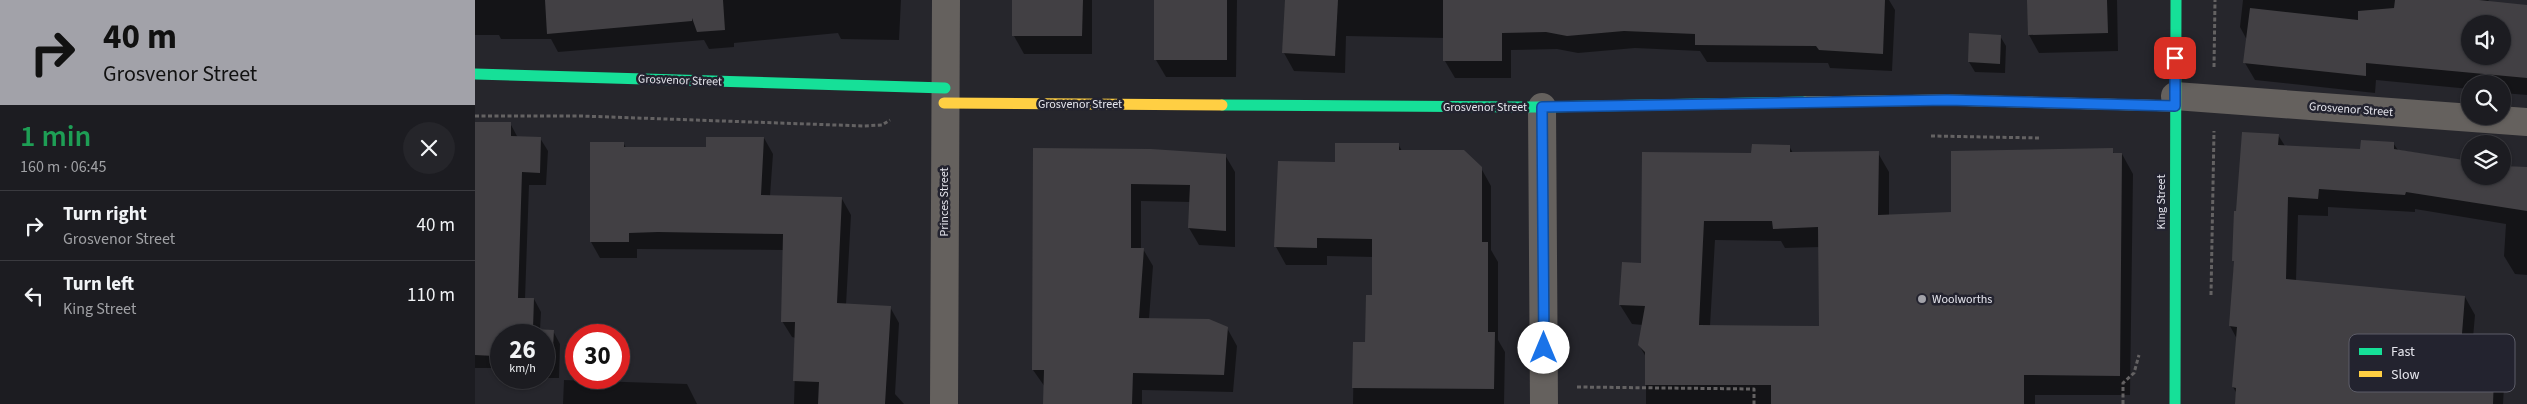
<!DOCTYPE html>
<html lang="en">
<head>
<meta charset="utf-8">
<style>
  :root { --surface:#1c1c21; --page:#25252a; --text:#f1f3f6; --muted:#a0a1a5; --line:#3a3a3f }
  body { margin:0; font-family:"Source Sans 3",sans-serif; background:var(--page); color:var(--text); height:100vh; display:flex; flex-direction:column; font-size:19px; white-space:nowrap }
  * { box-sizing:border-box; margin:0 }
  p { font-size:16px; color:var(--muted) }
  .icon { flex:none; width:28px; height:28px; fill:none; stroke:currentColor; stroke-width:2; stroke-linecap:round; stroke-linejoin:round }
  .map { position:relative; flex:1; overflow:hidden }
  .sheet { display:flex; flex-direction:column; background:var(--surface); width:475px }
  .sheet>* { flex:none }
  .hud { background:#a2a2a9; color:#111; overflow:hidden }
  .tools { position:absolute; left:1986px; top:15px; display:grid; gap:10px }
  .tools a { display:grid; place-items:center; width:50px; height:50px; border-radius:50%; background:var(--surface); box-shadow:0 1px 4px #0004,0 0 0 1px var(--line); font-size:25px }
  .speed { position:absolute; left:15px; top:324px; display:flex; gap:10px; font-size:25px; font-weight:700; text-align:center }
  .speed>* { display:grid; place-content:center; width:65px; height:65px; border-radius:50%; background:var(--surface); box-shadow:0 1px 4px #0004,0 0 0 1px var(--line); line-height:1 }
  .speed small { font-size:12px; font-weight:400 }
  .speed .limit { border:8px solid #d22; background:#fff; color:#111 }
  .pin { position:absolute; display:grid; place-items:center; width:42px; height:42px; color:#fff; margin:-21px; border-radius:10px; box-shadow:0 2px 8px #0006 }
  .me { position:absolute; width:55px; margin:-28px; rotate:0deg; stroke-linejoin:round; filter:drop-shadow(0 0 4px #0008) }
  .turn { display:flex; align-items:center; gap:18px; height:105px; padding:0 20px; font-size:22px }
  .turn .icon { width:65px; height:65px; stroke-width:2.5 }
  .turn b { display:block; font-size:35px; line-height:42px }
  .round { display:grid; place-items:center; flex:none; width:52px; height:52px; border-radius:26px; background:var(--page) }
  .headline { display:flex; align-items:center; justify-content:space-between; height:85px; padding:0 20px }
  h1 { font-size:30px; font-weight:600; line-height:38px; color:#1e9e55 }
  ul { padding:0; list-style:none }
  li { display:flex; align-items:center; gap:15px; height:70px; padding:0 20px; border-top:1px solid var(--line) }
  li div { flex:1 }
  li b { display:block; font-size:19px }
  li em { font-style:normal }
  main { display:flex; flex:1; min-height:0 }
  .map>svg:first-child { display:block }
  .shadow { fill:#0007; fill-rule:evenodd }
  .building { fill:#424044; fill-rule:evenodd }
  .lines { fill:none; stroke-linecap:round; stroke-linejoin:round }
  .path { stroke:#646263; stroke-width:3; stroke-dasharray:4 2.5; stroke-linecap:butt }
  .street { stroke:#65615e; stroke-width:28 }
  .fast { stroke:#16e098; stroke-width:11 }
  .slow { stroke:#ffcf43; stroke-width:11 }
  .route-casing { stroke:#114b97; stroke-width:12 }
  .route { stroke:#1a73e8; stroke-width:9 }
  .poi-dot { fill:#a2a2a9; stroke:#23232f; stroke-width:2 }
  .labels { text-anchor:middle; stroke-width:5; stroke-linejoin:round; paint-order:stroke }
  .street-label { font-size:12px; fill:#e5e5ed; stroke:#23232f }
  .poi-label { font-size:12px; fill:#e5e5ed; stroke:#23232f; text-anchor:start }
  .key { fill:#23232f; stroke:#5d5d68; stroke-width:1 }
  .key-label { font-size:14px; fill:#e5e5ed }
</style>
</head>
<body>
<main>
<section class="sheet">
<div class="hud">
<div class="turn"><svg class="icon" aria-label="right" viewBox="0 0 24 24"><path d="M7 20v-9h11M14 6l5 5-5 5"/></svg><div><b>40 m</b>Grosvenor Street</div></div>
</div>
<div class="headline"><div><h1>1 min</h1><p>160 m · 06:45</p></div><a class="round"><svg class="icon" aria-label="close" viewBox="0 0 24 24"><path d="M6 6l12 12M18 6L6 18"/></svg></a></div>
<ul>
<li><svg class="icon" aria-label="right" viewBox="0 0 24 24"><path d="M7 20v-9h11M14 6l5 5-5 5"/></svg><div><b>Turn right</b><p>Grosvenor Street</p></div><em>40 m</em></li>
<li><svg class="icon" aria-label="left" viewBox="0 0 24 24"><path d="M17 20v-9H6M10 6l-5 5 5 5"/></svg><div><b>Turn left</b><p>King Street</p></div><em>110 m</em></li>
</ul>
</section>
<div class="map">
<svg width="2052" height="404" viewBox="0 0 2052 404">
  <rect width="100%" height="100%" fill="#26262c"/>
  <g class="shadow">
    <path d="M0,0H426L424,40L366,39L363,33L259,43V47L234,49L229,40L83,52L76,39H26L24,35H0Z"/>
    <path d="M539,0H617V54H549L539,36Z"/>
    <path d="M681,0H762L761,77H691L681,60Z"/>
    <path d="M811,0H1414L1420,10L1417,71L1355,68L1353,63L1232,62L1225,51L1160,48L1103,53L1082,49L1036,50V78H980L970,61V38L871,36L870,73L819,71L809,53Z"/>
    <path d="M1553,0H1642L1643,51L1564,53L1554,35Z"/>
    <path d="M1768,0H2013L2015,2L2052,6V95L2028,93V84H1995V89L1901,80L1900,93L1780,80L1770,63L1772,40L1765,27ZM1995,24H2028V56H1995Z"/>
    <path d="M1495,34L1525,36L1531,46L1530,73L1500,72L1494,62Z"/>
    <path d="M0,123H35L43,138H65L73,151L71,185H54L50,299H59L66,312L65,330L78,331L85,344L84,378H54H69V335H26V375L22,368H0Z"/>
    <path d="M1803,135L1810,146L1887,150L1918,143L1923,150L1995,162V176H2028V167L2052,169V275L2040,274L2029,256L2031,224L1940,209V212L1853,207V216L1823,215L1821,281L1990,297L2000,315L1997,349L2019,351L2030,369L2028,404H1761L1762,394L1758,387L1762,339L1755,326L1763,212Z"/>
    <path d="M289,138L298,154L295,196L367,199L376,215L371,305L415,307L424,323L420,394L429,404H319L321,338L317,337L307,321L309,250L162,249V258H125L116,242L149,144L151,148H232Z"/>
    <path d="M923,144L927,151L1006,168L1016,186V250L1023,262V340L1030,352L1029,404H878L879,343L891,344L898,296V257L852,256V265H811L801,247L861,164Z"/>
    <path d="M1314,146L1318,153H1403L1414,172V216L1477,213L1637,150L1639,154H1647L1658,174L1655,395H1560V404H1171V357L1164,345L1168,325L1157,324L1145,305L1168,264L1278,154ZM1240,240L1306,241L1310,248L1345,247V327L1235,326Z"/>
    <path d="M559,149L750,155L760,172V247L724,245L714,228L716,202L666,201V249H668L678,266L674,319L752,328L762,346L758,392L667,390V404H570V387L558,370Z"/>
    <path d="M89,380L212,384L222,404H88Z"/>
  </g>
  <g class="building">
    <path d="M70,0H248L250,30L222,32L217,18V21L72,34Z"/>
    <path d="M537,0H608L607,36H537Z"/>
    <rect x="679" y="0" width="73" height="60"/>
    <path d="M810,0H863L860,56L807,53Z"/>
    <path d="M968,0H1410L1408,54L1344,50L1341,46L1220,45V34L1149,31L1092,36L1071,32L1027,33V61H968Z"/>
    <path d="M1552,0H1632L1633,33L1553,35Z"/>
    <path d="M1920,0H2004L2052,5V78L1891,63V76L1768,63L1775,8L1883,20V11L1919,8ZM1995,24H2028V56H1995Z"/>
    <path d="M1494,33L1526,35L1525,64L1493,62Z"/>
    <path d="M0,122H36V136L66,137L65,173L47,172L43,298H59L58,329L79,330L77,366H69V335H26V364H19V356L0,355Z"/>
    <path d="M1767,132L1804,134L1803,145L1885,149L1886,140L1919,142V149L1995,161V176H2028V166L2052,167V211L1931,192L1930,195L1844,189L1843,199L1813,197L1811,279L1990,296L1986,346L2020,350L2018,404H1760L1761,388L1757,387L1762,327L1754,326L1759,261H1757L1759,211H1761Z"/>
    <path d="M231,137H289L286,195L367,197L362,303L416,306L410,404H343L344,382L318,381L320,322H306L308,234L183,232L154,233V242H115V142H149V147H231Z"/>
    <path d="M860,143H924V150H989L1007,167V242H1013V332H1020L1019,389L877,388L878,342H890L891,295H897V239L842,238V248L799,247L803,161L860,162Z"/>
    <path d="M1277,144L1315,145V152L1404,151L1403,215L1476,212V151L1638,148V153H1647L1645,376L1549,375V404H1296V385H1170V352L1163,345L1170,306L1144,305L1147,262L1166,263L1167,152L1276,153ZM1229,221H1297L1298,229L1343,227L1344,326L1224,325Z"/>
    <path d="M558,148L676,149L751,154V231L713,228L715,185L656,184V248H669L664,318L734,319L753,327L749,375L658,373L657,404H568L569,370H557Z"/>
  </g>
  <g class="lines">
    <g class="path">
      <path d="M1739,67L1740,0"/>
      <path d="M0,116H106L389,126L407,125L415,120"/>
      <path d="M1456,136L1565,138"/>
      <path d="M1736,295L1739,131"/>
      <path d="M1102,387L1279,389V404"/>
      <path d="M1648,404V383L1659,373L1664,355"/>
    </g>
    <g class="street">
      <path d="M1700,96L2052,122"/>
      <path d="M1067,107L1069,404"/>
      <path d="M469,404L471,0"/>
    </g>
    <g class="fast">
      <path d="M0,74L470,88"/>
      <path d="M747,105L1067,107L1330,102"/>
      <path d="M1700,404L1701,0"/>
    </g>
    <g class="slow">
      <path d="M1330,102L1472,100L1700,106"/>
      <path d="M469,103L747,105"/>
    </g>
  </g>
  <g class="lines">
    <defs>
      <path id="route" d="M1069,348L1067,107L1472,100L1700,106V58"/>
    </defs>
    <use href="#route" class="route-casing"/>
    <use href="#route" class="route"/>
  </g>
  <circle class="poi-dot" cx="1447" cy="299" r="5"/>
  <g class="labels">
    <g class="street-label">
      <text transform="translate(205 80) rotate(2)" y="4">Grosvenor Street</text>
      <text x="605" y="108">Grosvenor Street</text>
      <text x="1010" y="111">Grosvenor Street</text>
      <text transform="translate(1876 109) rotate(4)" y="4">Grosvenor Street</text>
      <text transform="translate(469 202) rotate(-90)" y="4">Princes Street</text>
      <text transform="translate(1686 202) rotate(-90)" y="4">King Street</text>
    </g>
    <g class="poi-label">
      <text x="1457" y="303">Woolworths</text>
    </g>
  </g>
  <rect x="1874" y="334" width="166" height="58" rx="8" class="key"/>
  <rect x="1884" y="348" width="23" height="7" fill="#16e098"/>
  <rect x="1884" y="371" width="23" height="6" fill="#ffcf43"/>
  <g class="key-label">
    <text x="1916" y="356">Fast</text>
    <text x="1916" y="379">Slow</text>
  </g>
</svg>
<div class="tools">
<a><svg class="icon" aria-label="sound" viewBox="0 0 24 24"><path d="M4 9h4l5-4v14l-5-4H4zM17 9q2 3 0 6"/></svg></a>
<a><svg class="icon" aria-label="search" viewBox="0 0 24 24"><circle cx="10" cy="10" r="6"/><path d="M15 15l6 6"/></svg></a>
<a><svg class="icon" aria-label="layers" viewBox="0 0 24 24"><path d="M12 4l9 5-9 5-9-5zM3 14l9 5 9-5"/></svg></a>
</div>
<div class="speed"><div>26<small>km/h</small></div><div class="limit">30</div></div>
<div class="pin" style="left:1700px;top:58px;background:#d93025"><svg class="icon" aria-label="arrive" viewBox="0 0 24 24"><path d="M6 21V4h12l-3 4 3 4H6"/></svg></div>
<svg class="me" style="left:1069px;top:348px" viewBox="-20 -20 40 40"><circle r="19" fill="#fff"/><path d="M0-13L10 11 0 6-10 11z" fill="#1a73e8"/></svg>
</div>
</main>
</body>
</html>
